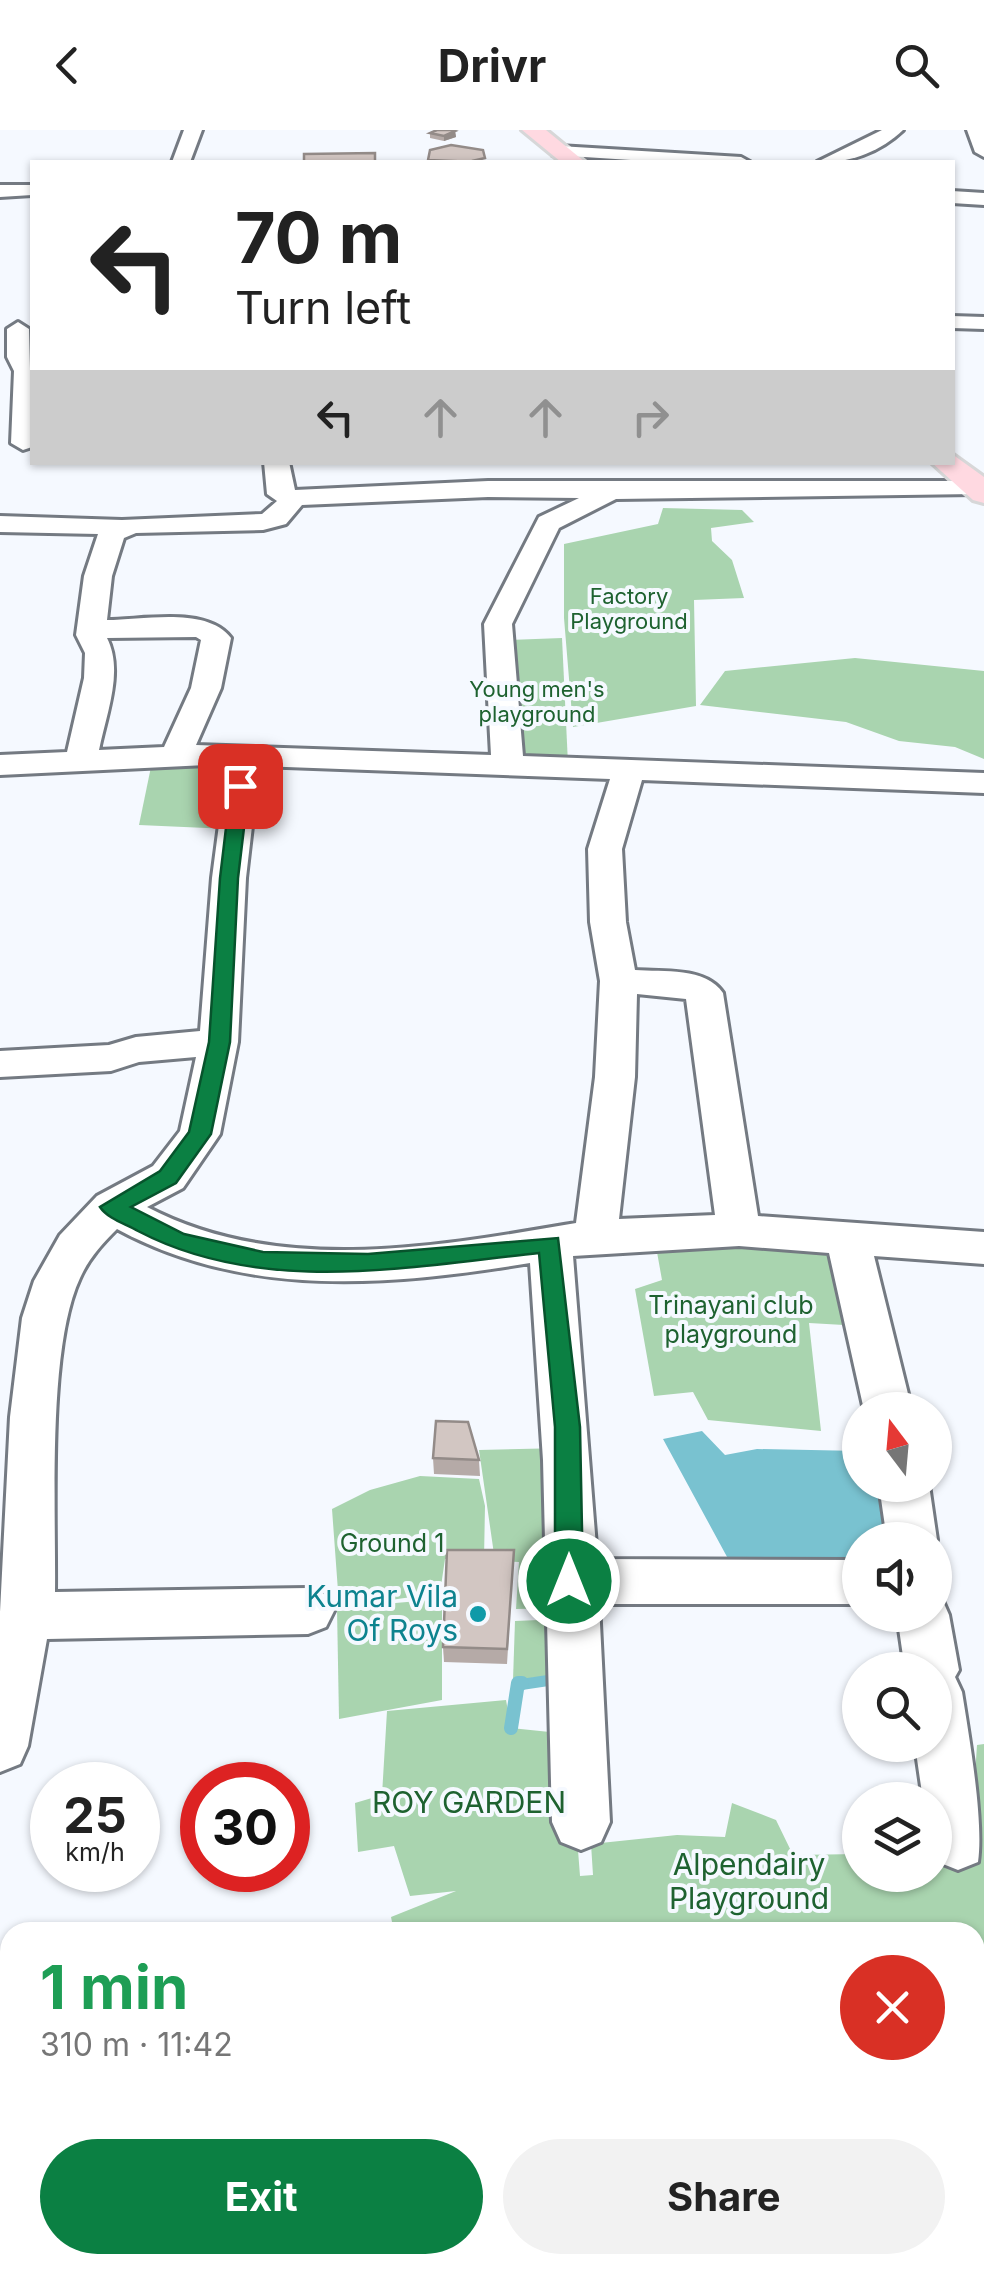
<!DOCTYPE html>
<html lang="en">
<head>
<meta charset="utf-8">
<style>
  :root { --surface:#fff; --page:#f2f2f2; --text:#222; --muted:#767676; --accent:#0b8043 }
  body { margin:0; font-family:Inter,sans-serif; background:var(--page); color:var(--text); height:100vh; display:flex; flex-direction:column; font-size:38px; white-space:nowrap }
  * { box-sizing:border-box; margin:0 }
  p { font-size:32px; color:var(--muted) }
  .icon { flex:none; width:55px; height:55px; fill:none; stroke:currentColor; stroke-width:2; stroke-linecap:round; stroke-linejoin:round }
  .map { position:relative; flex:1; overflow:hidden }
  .side { position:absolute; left:0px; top:1792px; width:985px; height:352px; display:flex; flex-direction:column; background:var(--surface); border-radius:30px 30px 0 0; box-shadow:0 2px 8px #0004 }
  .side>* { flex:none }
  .top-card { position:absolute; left:30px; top:30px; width:925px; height:305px; border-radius:0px; box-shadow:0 2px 8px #0004; background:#fff; color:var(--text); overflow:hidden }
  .needle { width:65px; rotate:344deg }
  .tools { position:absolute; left:842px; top:1262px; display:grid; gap:20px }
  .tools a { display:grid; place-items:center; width:110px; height:110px; border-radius:50%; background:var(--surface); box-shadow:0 2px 8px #0004; font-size:50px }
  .speed { position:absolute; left:30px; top:1632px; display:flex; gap:20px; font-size:50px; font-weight:700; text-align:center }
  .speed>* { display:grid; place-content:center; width:130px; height:130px; border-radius:50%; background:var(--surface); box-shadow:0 2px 8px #0004; line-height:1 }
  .speed small { font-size:25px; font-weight:400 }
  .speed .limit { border:15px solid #d22; background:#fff; color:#111 }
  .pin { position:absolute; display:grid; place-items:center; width:85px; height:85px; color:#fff; margin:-42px; border-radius:20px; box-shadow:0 5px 15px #0006 }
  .me { position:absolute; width:110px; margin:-55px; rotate:0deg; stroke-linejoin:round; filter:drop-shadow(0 0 8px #0008) }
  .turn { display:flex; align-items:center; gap:35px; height:210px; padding:0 40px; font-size:45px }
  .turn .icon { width:130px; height:130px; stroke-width:2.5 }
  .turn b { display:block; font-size:70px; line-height:85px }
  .lanes { display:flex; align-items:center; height:95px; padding:0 40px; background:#0003; justify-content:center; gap:50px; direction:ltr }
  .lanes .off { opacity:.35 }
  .round { display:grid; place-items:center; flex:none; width:105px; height:105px; border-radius:52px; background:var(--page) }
  .overview { display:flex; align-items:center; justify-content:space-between; height:170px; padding:0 40px }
  h1 { font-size:60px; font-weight:700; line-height:75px; color:#1e9e55 }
  .button { display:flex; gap:20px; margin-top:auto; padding:20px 40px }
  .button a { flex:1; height:115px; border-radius:60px; background:var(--accent); color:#fff; font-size:40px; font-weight:700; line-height:115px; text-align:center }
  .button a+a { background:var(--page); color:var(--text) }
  header { display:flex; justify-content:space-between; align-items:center; height:130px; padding:0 40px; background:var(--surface); font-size:45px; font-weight:700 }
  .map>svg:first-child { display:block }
  .green { fill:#a9d4af }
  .water { fill:#79c2d0 }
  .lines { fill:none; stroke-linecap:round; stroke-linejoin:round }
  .stream-far1 { stroke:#79c2d0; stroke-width:11 }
  .stream { stroke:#79c2d0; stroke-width:14 }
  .minor-casing { stroke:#747a82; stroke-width:6 }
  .major-casing { stroke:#d7d7d8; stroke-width:6 }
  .minor { fill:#fff; fill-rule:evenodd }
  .major { fill:#ffd9e1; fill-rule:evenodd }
  .wall { fill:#b5aaa7 }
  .shaded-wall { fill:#938b88 }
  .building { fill:#d2c6c2; stroke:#938b88; stroke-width:2.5 }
  .route { fill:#0b8043; stroke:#07532c; stroke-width:2.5 }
  .culture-dot { fill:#0f9aa8; stroke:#f5f9ff; stroke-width:4 }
  .labels { text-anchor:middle; stroke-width:8; stroke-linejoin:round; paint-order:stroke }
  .far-park-label { font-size:22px; fill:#1e6230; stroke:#f5f9ff }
  .park-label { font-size:25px; fill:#1e6230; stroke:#f5f9ff }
  .near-culture-label { font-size:30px; fill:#0d838f; stroke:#f5f9ff; text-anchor:end }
  .near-park-label { font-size:30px; fill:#1e6230; stroke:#f5f9ff }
</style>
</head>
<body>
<header><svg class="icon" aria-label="back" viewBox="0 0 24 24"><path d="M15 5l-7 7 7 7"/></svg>Drivr<svg class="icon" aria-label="search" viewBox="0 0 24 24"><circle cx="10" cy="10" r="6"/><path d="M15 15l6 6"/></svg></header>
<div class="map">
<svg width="984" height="2143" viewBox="0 0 984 2143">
  <rect width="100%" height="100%" fill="#f5f9ff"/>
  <g class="green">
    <path d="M663,378L742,380L754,392L711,398L712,411L732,430L744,468L694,470L696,576L573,597L564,488V414L658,394Z"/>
    <path d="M562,508L568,634L508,633L509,510Z"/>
    <path d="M855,528L984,541V629L955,617L899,611L846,592L700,575L725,541Z"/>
    <path d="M152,632L236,635L229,699L139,695Z"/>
    <path d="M655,1111L830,1112L844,1195L809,1193L821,1301L708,1290L693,1262L654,1266L635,1159L662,1150Z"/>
    <path d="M564,1318L565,1478L516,1479L519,1432L495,1431L479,1320Z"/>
    <path d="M420,1346L479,1349L485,1376L484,1429H445L440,1463L348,1476L338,1461L332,1379L370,1360Z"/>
    <path d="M442,1469V1570L339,1589L337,1478Z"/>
    <path d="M564,1489L568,1544L513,1550L515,1491Z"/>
    <path d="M506,1570L511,1598L569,1604L580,1746L593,1745L591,1714L677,1705L725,1707L732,1673L776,1690L793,1725L860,1724V1745H935V1684L970,1721L977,1615L984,1614V2143H437V2135H975V1802H394L391,1787L456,1761L410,1766L394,1716L358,1722L355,1673L382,1665L387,1581Z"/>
  </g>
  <path class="water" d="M702,1301L725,1325L757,1319L860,1321V1355H894L902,1410H860V1442L732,1436L663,1309Z"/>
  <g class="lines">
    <path class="stream-far1" d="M518,1555L558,1549"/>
    <path class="stream" d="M511,1598L518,1553H522"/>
    <defs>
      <g id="minor">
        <path d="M184,0H202L190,32H172Z"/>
        <path d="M882,0H903C880,22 848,34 817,32Z"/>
        <path d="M967,0H984V27L975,22Z"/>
        <path d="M559,16L741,27L750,32H662L553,25V17Z"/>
        <path d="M0,55H32V65L0,67Z"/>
        <path d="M952,61L984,63V75L952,73Z"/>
        <path d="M952,186L984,187V199L952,198Z"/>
        <path d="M18,192L29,199L32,317L23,320L11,313L14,241L7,227V199Z"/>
        <path d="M264,332H289L295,360L488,351H984V361L975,364L616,369L559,398L512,494L523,626L984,643V663L642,650L622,719L626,792L635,840C663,842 706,837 723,863L758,1086L984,1102V1134L874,1126L912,1280H864L829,1123L739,1116L573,1126L597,1429L860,1430V1474H599L610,1692L601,1712L581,1720L561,1712L552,1692L543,1330L530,1133C390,1156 246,1169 117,1099C102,1114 89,1128 80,1148C47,1218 56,1381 55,1462L308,1458L326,1465L334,1481L326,1497L308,1504L47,1509L28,1616L20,1634L0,1642V1482L10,1287L22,1188L34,1151L60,1105L97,1066L153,1036L180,1001L196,927L139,932L111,941L0,947V921L109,915L136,907L200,901L212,748L227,634L0,645V625L67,622L84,548L85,523L76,505L84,446L98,404L0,402V386L122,390L262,384L277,371L267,364ZM488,367L579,368L539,387L484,494L491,625L196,615L221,558L231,508C207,476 143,490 107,490L112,446L124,408L136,403L263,400L286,394L302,375ZM196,507L201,510L191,558L164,617L99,620C106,585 124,541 107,508ZM259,636L610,649L588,719L590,792L600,851L595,947L576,1093C435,1117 279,1146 147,1077L183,1058L220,1004L238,912L246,748ZM637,864L686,869L715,1085L619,1089L635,947Z"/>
        <path d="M879,1355H929L937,1410L935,1415V1410H887Z"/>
        <path d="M935,1466L942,1469L949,1485L959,1540L955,1547L962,1562C969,1606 984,1692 978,1732L958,1740L938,1732L935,1726V1670H923L915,1615H935V1540H905L897,1485H935Z"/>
        <rect x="0" y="1869" width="10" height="62"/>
        <rect x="213" y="2135" width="68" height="8"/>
      </g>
      <g id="major">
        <path d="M522,0H546L585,32H561Z"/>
        <path d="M952,324L984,347V373L973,370L931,332H952Z"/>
      </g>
    </defs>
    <use href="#minor" class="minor-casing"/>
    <use href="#major" class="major-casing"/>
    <use href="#minor" class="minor"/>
    <use href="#major" class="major"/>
  </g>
  <g class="wall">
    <path d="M455,1L456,7L444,11L430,8V3Z"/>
    <path d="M375,23V32H304Z"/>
    <path d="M433,1328L479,1330L480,1346L434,1344Z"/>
    <path d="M514,1420L507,1534L444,1532L443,1517Z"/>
  </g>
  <path class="shaded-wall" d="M455,1L456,7L444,11V6Z"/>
  <g class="building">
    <path d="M437,0H451L455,1L444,6L430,3Z"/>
    <path d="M451,15L483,20L485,28L472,31L476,32L428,30L430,20Z"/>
    <path d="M375,23V31L304,32V24Z"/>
    <path d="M436,1291L468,1292L479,1330L433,1328Z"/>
    <path d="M447,1420H514L507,1519L443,1517Z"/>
  </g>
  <path class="route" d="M240,651L249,656L238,748L230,912L211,1004L176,1053L131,1077L184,1104L263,1122L368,1124L558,1108L580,1297L583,1451L579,1460L569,1463L559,1460L555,1451V1297L539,1123C406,1137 262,1166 138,1101C126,1094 108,1089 100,1077L160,1041L189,1002L209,912L220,748L231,656Z"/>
  <circle class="culture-dot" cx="478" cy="1484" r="10"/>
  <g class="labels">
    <g class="far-park-label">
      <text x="629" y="474">Factory<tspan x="629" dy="25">Playground</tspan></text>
      <text x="537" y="567">Young men's<tspan x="537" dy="25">playground</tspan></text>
    </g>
    <g class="park-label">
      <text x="731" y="1184">Trinayani club<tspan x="731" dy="29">playground</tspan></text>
      <text x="392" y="1422">Ground 1</text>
    </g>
    <g class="near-culture-label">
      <text x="458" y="1477">Kumar Vila<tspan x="458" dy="34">Of Roys</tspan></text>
    </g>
    <g class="near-park-label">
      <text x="469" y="1683">ROY GARDEN</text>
      <text x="749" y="1745">Alpendairy<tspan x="749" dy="34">Playground</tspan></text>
    </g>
  </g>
</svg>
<div class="tools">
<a><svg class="needle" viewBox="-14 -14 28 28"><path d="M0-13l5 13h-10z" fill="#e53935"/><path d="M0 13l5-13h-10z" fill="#767676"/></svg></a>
<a><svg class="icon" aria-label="sound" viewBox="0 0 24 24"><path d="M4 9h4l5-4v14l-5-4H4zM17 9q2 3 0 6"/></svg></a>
<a><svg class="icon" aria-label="search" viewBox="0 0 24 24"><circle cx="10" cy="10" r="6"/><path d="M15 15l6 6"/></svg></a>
<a><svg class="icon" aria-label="layers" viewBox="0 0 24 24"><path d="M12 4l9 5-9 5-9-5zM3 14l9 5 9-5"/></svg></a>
</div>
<div class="speed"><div>25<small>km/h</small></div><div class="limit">30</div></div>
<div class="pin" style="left:240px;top:656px;background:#d93025"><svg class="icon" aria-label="arrive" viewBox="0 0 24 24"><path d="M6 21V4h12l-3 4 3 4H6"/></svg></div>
<svg class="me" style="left:569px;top:1451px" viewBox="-20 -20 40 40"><circle r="17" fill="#0b8043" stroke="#fff" stroke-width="3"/><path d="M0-11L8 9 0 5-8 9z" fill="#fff"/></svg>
<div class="top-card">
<div class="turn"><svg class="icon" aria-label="left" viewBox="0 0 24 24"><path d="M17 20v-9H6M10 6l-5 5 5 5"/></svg><div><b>70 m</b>Turn left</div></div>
<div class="lanes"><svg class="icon" aria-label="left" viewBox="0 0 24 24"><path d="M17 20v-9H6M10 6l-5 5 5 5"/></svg><svg class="icon off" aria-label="ahead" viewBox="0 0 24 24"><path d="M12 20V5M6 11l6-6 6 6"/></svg><svg class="icon off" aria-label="ahead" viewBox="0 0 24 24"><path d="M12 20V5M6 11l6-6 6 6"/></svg><svg class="icon off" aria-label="right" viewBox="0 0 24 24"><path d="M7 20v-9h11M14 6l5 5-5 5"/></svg></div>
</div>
<section class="side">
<div class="overview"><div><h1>1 min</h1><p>310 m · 11:42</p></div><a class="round" style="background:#d93025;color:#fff"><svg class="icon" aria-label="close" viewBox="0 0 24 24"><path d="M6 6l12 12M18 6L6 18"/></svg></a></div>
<div class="button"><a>Exit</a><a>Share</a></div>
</section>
</div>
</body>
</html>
